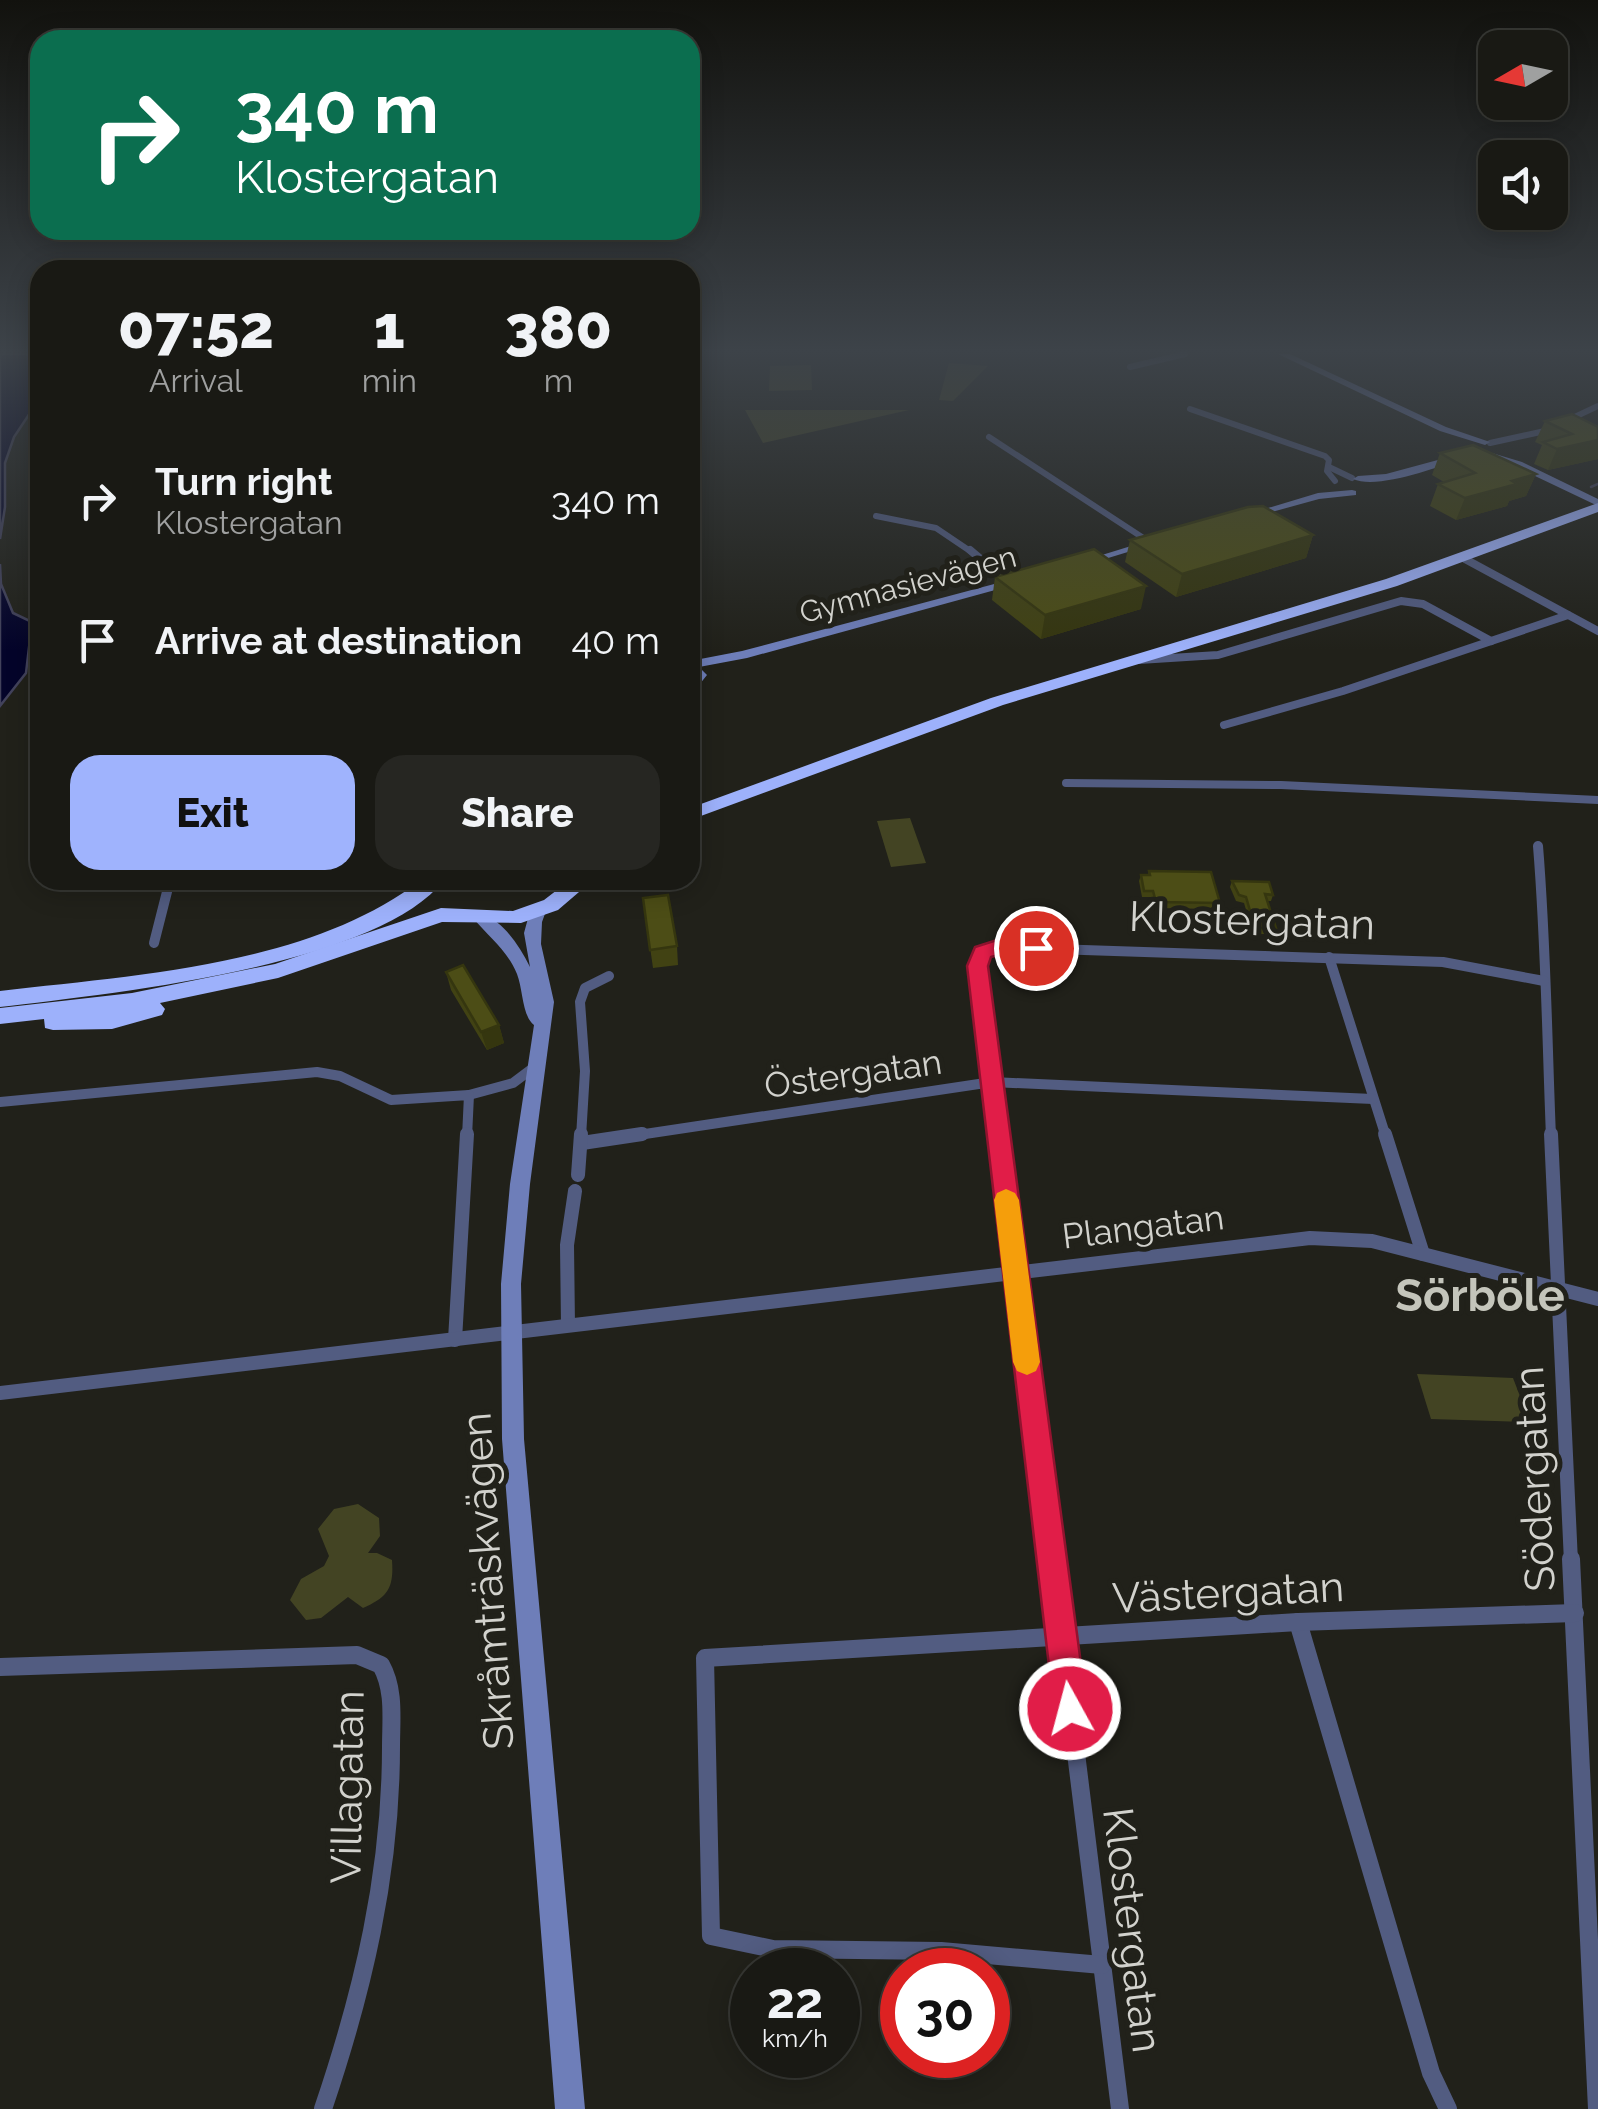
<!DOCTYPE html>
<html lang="en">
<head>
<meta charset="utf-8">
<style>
  :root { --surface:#191914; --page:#262622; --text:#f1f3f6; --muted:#9fa0a0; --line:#373834; --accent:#9fb3fd }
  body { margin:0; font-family:Raleway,sans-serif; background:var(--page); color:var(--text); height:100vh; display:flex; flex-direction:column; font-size:38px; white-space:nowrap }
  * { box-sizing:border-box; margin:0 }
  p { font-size:32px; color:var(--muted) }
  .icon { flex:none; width:55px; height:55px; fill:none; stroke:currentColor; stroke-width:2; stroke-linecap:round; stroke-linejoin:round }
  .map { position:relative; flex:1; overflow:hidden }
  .panel { position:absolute; left:30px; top:260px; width:670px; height:630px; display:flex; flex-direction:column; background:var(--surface); border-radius:30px; box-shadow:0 5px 25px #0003,0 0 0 2px var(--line) }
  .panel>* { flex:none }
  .banner { position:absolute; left:30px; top:30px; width:670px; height:210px; border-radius:30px; box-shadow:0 5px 25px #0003,0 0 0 2px var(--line); background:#0b6e4f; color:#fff; overflow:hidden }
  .needle { width:65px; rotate:261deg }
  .fabs { position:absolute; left:1478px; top:30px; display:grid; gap:20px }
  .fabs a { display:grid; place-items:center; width:90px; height:90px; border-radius:20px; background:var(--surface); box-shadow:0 5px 25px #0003,0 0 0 2px var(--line); font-size:50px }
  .speed { position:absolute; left:730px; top:1948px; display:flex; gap:20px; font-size:50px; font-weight:700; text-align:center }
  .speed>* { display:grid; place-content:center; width:130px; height:130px; border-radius:50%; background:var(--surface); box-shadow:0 5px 25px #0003,0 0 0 2px var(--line); line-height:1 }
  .speed small { font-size:25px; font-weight:400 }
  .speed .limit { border:15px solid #d22; background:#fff; color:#111 }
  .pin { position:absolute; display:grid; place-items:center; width:85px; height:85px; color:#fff; margin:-42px; border:5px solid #fff; border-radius:50%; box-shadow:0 2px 10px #0007 }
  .me { position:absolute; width:110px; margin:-55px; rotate:353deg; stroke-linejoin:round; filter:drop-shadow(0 0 8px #0008) }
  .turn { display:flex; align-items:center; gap:35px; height:210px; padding:0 40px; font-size:45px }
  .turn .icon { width:130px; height:130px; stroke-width:2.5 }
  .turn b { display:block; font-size:70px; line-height:85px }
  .eta { display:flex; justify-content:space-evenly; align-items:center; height:170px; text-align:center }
  .eta b { font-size:60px; font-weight:800; line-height:70px }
  .primary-button { display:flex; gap:20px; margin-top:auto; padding:20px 40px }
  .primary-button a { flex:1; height:115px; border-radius:30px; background:var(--accent); color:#111; font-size:40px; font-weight:800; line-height:115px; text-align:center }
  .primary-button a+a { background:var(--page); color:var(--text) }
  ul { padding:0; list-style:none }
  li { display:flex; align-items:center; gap:30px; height:140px; padding:0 40px }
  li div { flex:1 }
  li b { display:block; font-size:38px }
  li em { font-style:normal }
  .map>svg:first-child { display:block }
  .green { fill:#434423 }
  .water { fill:#04042a; stroke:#42425b; stroke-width:2.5 }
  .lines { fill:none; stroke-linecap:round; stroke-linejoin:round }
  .stream { stroke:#42425b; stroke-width:2.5 }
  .street-far4 { stroke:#525c81; stroke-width:6 }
  .street-far3 { stroke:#525c81; stroke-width:8 }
  .street-far2 { stroke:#525c81; stroke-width:10 }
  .street-far1 { stroke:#525c81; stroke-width:14 }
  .street { stroke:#525c81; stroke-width:18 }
  .secondary { fill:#6e7eb9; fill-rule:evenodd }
  .highway { fill:#9db1fb; fill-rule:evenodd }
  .wall { fill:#414213 }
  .shaded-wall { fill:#35360f }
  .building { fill:#4c4d16; stroke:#35360f; stroke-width:2.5 }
  .route { fill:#e11d48; stroke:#92132f; stroke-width:2.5 }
  .slow { fill:#f59e0b }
  .labels { text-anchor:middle; stroke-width:10; stroke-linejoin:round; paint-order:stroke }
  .far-street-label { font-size:30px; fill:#d2d2cd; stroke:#21211a }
  .street-label { font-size:35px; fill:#d2d2cd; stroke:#21211a }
  .near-street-label { font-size:42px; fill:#d2d2cd; stroke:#21211a }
  .district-label { font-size:45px; font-weight:bold; fill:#c4c5bb; stroke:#21211a }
</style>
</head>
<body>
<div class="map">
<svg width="1598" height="2109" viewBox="0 0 1598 2109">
  <rect width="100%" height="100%" fill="#21211a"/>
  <g class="green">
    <path d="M949,363L988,366L953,401L939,400Z"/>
    <path d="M811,365L812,390L769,391L770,366Z"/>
    <path d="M745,410H909L763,443Z"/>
    <path d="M910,818L926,863L891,867L877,821Z"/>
    <path d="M1417,1374L1513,1378L1530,1422L1431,1419Z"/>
    <path d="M358,1504L379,1518L380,1536L368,1553H377L392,1560C394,1588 388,1597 363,1608L348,1597L321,1618L306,1620L290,1600L301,1579L324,1566L329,1556L318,1529L334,1509Z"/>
  </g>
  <g class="water">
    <path d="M0,354H40V398L14,437L5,463V507L0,539Z"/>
    <path d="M0,564L1,584L13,613L32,622L26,673L0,706Z"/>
  </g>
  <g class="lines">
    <path class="stream" d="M1591,487L1598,484"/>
    <g class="street-far4">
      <path d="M1130,367L1185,354"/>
      <path d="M1190,409L1325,456L1329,460L1327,471L1335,481"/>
      <path d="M989,437L1151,543"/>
      <path d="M1490,443L1545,431L1598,406"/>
      <path d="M1329,467L1352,478"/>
      <path d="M876,516L936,528L973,553"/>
    </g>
    <g class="street-far3">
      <path d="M970,550L1009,583"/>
      <path d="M1465,559L1598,631"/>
      <path d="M1139,660L1218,655L1401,601L1423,604L1491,641"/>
      <path d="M1224,725L1343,691L1568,615"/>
      <path d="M1066,783L1281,785L1598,800"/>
    </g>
    <g class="street-far2">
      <path d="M1538,846C1546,943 1547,1040 1551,1137"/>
      <path d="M154,943L170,880"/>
      <path d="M1329,957L1386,1137"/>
      <path d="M469,1095L513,1083L537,1065"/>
      <path d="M0,1102L317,1072L340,1076L391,1100L469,1095L467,1137"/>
      <path d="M581,1137L585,1071L580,1002L585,988L609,976"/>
      <path d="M625,1137L992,1082L1373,1099"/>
      <path d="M999,1137L978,966L983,952L997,947L1443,962L1544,981"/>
    </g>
    <g class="street-far1">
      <path d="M999,1134L1052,1562"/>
      <path d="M1385,1134L1423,1254"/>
      <path d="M1551,1134L1571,1562"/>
      <path d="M582,1143L642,1134"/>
      <path d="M578,1175L581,1134"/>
      <path d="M568,1325L567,1245L575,1191"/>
      <path d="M455,1340L467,1134"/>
      <path d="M0,1393L1310,1238L1372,1241L1598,1299"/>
    </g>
    <g class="street">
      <path d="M1052,1559L1120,2109"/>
      <path d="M1571,1559L1597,2109"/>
      <path d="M1298,1622L1431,2073L1448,2109"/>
      <path d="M0,1667L357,1655L381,1665C395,1690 391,1719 391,1747C391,1873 363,1991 323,2109"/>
      <path d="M1102,1965L941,1951L773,1949L711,1936L705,1658L1298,1622L1575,1613"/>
    </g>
    <g class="secondary">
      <path d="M1278,354H1290L1446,427L1490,442L1485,445L1440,431Z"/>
      <path d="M1492,453L1522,462L1598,499V506L1514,466L1489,458L1487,456Z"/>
      <path d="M1460,454L1464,455V459C1436,467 1378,490 1353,479L1358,476L1386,474Z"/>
      <path d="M1352,490L1356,491V495L1319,499L1250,518L1245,515L1318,493Z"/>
      <path d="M1144,542L1154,544L1082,566L1076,563Z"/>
      <path d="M1013,579L1019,582L1017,584L747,658L699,667L707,675L695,690L690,691V679L694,675L690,672V661L742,651Z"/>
      <path d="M538,906L546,911L542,922L541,944L554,1002L530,1184L521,1284L524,1439L585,2109H555L502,1439L501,1284L510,1184L534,1025C522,1016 523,989 517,974C507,950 489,937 473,918L481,913C504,922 519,945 530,967L524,933L530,911Z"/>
    </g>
    <g class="highway">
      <path d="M1598,503V512L1397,586L1003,705L690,820V808L991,698L1386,579Z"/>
      <path d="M421,880H444C376,967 108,994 0,1007V991C136,975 309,966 421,880Z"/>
      <path d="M570,880H593L558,910L521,923L442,922L278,978L160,1003L165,1009L162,1015L112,1029L53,1030L45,1028L44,1019L0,1024V1008L132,993L275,964L441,908L513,911L544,900Z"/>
    </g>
  </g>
  <g class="wall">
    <path d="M1545,421L1598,427V459L1548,470L1534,464L1542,445L1535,442Z"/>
    <path d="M1440,453L1536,474L1526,496L1509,501L1507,506L1456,520L1430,506L1438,484L1444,482L1432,475Z"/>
    <path d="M1313,535L1306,558L1176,597L1125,562L1130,540Z"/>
    <path d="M995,577L1141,609L1041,639L992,600Z"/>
    <path d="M1149,871L1220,903L1218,909L1154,908L1151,897H1142L1139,881L1141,875H1148Z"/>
    <path d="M1232,881L1273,895L1271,901H1267L1276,928L1273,934H1253L1244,903L1236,901L1230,887Z"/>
    <path d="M643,898L677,946L678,965L653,968Z"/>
    <path d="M446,972L499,1025L504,1043L487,1050L451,990Z"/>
  </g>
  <g class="shaded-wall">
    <path d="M1598,440V459L1548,470L1557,449Z"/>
    <path d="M1536,474L1526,496L1509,501L1507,506L1456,520L1465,498Z"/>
    <path d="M1313,535L1306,558L1176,597L1182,574Z"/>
    <path d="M1146,586L1141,609L1041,639L1045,615Z"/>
    <path d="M499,1025L504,1043L487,1050L481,1032Z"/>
  </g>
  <g class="building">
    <path d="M1572,414L1598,427V440L1557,449L1543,442L1572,434L1545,421Z"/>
    <path d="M1473,445L1536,474L1512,481L1517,484L1465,498L1438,484L1475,473L1440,453Z"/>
    <path d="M1263,506L1313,535L1182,574L1130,540L1248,507Z"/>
    <path d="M1094,549L1146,586L1045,615L995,577Z"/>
    <path d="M1149,871L1211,872L1220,903L1156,902L1153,891H1144L1141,875H1150Z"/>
    <path d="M1232,881L1269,882L1273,895L1265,894L1276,928H1255L1246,897L1239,895Z"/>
    <path d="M668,895L677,946L650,950L643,898Z"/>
    <path d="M463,965L499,1025L481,1032L446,972Z"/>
  </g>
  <linearGradient id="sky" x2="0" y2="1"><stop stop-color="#12120e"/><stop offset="0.54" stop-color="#3d4349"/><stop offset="1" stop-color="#3d4349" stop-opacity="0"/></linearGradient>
  <rect width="1598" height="650" fill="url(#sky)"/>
  <path class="route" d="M997,940L1036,941L1046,948C1034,962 1009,952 991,957L988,966L1087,1709L1082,1721L1070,1726L1059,1721L1054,1709L967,966L975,947Z"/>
  <path class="slow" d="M1006,1189L1015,1193L1019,1200L1040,1362L1036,1371L1027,1375L1017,1371L1013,1362L994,1200L997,1193Z"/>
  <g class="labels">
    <g class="far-street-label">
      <text transform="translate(908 585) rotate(-15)" y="10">Gymnasievägen</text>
    </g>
    <g class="street-label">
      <text transform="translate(853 1074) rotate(-8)" y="12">Östergatan</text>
      <text transform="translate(1143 1227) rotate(-7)" y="12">Plangatan</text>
    </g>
    <g class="near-street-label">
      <text transform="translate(1252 920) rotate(2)" y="15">Klostergatan</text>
      <text transform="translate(1534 1479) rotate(-93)" y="15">Södergatan</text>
      <text transform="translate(487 1581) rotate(-94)" y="15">Skråmträskvägen</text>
      <text transform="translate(1228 1592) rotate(-3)" y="15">Västergatan</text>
      <text transform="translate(347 1787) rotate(-89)" y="15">Villagatan</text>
      <text transform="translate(1133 1930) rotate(83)" y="15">Klostergatan</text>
    </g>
    <g class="district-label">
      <text x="1480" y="1311">Sörböle</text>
    </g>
  </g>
</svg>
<div class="fabs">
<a><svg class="needle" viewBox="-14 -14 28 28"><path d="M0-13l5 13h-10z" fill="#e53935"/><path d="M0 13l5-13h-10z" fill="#9fa0a0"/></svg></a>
<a><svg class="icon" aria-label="sound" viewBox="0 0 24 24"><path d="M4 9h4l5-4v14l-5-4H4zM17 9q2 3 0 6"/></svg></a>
</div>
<div class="speed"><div>22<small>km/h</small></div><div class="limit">30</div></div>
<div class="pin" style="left:1036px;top:948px;background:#d93025"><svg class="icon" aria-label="arrive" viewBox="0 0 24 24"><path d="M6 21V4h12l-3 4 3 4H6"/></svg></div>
<svg class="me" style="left:1070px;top:1709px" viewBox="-20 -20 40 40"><circle r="17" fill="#e11d48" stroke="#fff" stroke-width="3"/><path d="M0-11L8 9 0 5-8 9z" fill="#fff"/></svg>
<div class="banner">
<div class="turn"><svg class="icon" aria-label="right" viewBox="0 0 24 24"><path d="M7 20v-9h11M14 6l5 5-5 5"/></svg><div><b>340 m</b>Klostergatan</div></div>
</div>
<section class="panel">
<div class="eta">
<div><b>07:52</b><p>Arrival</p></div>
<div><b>1</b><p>min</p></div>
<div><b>380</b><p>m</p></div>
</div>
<ul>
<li><svg class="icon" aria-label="right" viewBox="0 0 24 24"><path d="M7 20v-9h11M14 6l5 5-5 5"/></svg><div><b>Turn right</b><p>Klostergatan</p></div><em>340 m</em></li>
<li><svg class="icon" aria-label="arrive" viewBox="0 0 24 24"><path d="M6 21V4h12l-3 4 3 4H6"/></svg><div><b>Arrive at destination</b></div><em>40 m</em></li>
</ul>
<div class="primary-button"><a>Exit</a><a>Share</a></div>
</section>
</div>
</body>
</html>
